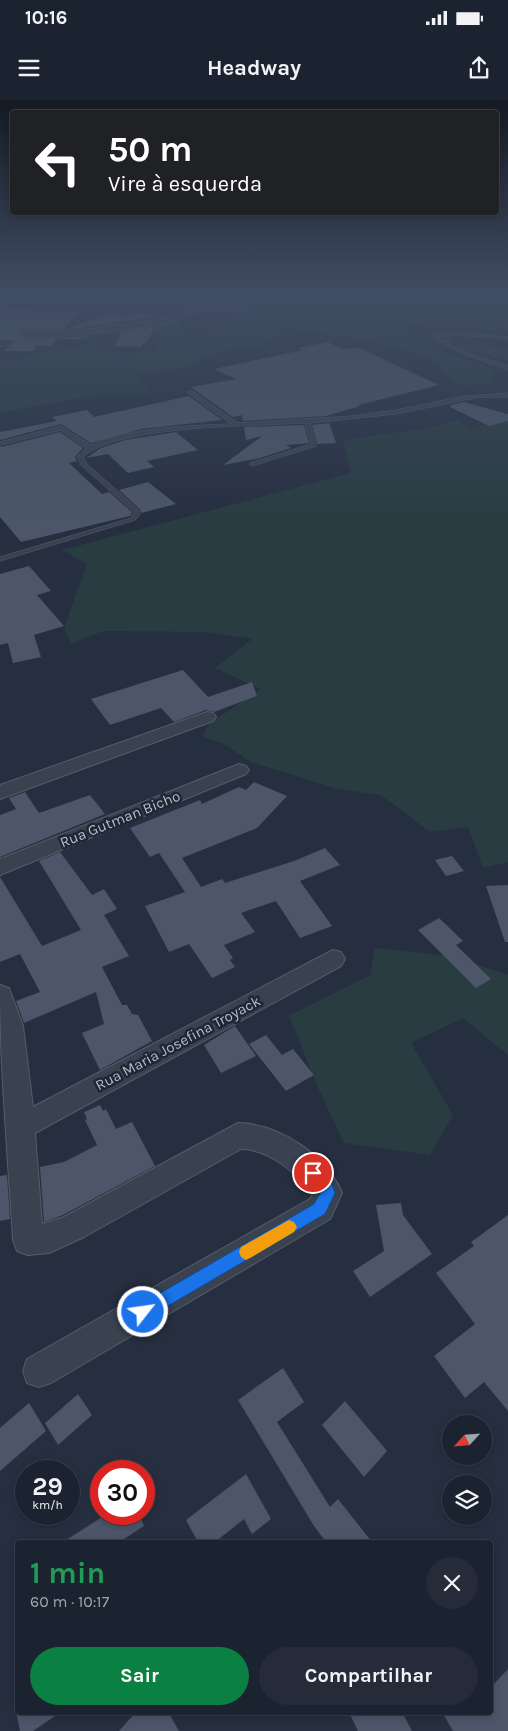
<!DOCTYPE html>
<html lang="pt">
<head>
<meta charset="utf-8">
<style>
  :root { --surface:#1c2330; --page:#252b38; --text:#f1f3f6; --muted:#a0a4ab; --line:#3a404c; --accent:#0b8043 }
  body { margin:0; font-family:Karla,sans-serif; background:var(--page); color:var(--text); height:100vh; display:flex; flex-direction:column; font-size:19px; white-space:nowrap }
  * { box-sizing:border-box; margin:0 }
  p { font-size:16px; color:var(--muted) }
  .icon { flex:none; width:28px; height:28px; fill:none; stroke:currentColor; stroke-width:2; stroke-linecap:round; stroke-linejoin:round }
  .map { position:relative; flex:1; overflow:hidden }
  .details { position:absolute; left:15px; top:1440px; width:478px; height:175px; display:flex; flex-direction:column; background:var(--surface); border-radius:5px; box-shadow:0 2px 8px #0003,0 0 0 1px var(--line) }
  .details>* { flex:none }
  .hud { position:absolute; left:10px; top:10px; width:489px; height:105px; border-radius:5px; box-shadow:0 2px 8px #0003,0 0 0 1px var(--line); background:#202124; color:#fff; overflow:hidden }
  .needle { width:32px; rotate:244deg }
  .controls { position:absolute; left:442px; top:1315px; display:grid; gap:10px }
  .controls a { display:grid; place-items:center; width:50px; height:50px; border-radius:50%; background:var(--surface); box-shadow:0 2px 8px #0003,0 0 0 1px var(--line); font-size:25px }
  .speed { position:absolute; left:15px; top:1360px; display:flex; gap:10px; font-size:25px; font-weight:700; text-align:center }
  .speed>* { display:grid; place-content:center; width:65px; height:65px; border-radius:50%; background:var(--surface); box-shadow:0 2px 8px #0003,0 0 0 1px var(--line); line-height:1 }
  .speed small { font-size:12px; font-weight:400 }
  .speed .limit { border:8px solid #d22; background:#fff; color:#111 }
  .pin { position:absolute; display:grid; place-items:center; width:42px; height:42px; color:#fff; margin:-21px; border:2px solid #fff; border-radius:50%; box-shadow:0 1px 5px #0007 }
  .me { position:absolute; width:55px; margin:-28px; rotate:60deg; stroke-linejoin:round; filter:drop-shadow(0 0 4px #0008) }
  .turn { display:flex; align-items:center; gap:18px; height:105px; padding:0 15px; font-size:22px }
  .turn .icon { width:65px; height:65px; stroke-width:2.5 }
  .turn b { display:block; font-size:35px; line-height:42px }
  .round { display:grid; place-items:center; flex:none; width:52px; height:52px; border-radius:26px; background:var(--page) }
  .summary { display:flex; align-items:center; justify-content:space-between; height:85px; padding:0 15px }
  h1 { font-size:30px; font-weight:700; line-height:38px; color:#1e9e55 }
  .cta { display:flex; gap:10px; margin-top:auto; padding:10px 15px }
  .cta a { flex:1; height:58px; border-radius:30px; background:var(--accent); color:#fff; font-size:20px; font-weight:700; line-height:58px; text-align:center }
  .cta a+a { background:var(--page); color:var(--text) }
  .status { display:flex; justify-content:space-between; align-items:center; height:35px; padding:0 25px; background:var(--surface); direction:ltr }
  .status svg { height:14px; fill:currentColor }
  header { display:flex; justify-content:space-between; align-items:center; height:65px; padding:0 15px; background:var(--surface); font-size:22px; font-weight:700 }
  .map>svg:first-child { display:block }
  .green { fill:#283c41 }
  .building { fill:#4c5668 }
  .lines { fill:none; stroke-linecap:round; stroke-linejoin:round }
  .lane-casing { stroke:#555d6a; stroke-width:1 }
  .street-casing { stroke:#555d6a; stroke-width:2 }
  .path { stroke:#46595d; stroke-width:1; stroke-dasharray:2 2; stroke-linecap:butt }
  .lane { fill:#3a4250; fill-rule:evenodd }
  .street { fill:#3a4250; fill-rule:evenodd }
  .route { fill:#1a73e8; stroke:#114b97 }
  .slow { fill:#f59e0b }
  .labels { text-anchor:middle; stroke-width:5; stroke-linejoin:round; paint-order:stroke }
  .street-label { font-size:15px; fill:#b7bdca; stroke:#1f2735 }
</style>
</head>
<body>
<div class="status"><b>10:16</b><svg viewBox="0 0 49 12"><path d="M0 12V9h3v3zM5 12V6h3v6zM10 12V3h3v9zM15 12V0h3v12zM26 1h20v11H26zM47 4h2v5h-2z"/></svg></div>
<header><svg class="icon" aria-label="menu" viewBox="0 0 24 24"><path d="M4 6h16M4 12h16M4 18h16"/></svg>Headway<svg class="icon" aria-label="share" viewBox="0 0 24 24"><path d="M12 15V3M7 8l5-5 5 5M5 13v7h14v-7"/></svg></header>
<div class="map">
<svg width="508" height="1631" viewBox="0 0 508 1631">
  <rect width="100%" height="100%" fill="#262f40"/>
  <g class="green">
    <path d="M0,196H508V230L405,226L432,248L492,269V284L459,285L425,256L367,240L286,228L262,245L229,250L207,256L185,268L136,275L151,293H103L0,313V261H20L34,253L81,247L95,240L97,247L109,252L127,253L154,251L162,238L105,233L176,223L183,231L199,236L208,231L244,227L235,217L241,200L96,204L0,201Z"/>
    <path d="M461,245L508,248V260L462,249Z"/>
    <path d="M508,318V762L483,768L468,727L430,732L381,695L338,689L251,662L222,643L202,637L209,624L261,589L215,568L252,539L204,532L103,531L71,544L64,528L87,464L62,450L351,373L343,340L430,328L459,320L469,329Z"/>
    <path d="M374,848L452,856L508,875V955L463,918L411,943L453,1015L430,1055L344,1043L319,990L289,916L371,875Z"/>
  </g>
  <g class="building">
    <path d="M7,210H28L76,212L63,230L24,229L17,233L24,239H56L51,246L37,245L34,251H4L15,240H0V214Z"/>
    <path d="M110,213L128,217L131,214L161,216L65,230Z"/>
    <path d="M155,227L146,243H142L141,247L115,246L121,232Z"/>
    <path d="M328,242L342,249L359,248L439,285L358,305L360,306L326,316L243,321L242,315L233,317L191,287L236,279L214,269L303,250L299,248Z"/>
    <path d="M189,296L222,320L141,329L91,343L61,324L0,340V332L57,321L52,317L87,310L94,317Z"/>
    <path d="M464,302L508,314V321L489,326L450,307L451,305Z"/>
    <path d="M329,323L336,343L317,344L312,325Z"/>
    <path d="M304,325L309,343L286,345L291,348L260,358L223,365L262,336L246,340L244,327Z"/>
    <path d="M60,332L83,348L75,357L77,361L69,363L102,394L109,392L132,412L130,416L21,442L0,417V345L2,347Z"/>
    <path d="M176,332L198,350L147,361L154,367L128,373L108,354L86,358L101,348L125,340Z"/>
    <path d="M148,382L176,404L141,413L140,409L119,390Z"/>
    <path d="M29,466L51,491L37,495L64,526L34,535L41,557L13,563L8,543L0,545V474Z"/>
    <path d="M183,570L208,597L252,582L257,596L214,612L206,610L174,622L161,608L110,625L91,599Z"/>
    <path d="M254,682L287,696L257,728L182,758L201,787L222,779L225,783L294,761L325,748L340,765L300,781L332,826L300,838L276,801L241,813L255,832L224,845L233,858L230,860L235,867L212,878L189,844L169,852L145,806L185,792L159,753L150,757L130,728L200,700L202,704L239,687L246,690Z"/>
    <path d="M25,692L39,713L90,695L105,714L0,757V715L16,709L9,698Z"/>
    <path d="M60,752L92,795L104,789L117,809L104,815L129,856L102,867L122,905H127L132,914L138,915L152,941L100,970L82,933L104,924L96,892L24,923L16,901L40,892L20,854L0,862V777L42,846L81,830L39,761Z"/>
    <path d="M452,756L464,771L446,776L435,760Z"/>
    <path d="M508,785V842H505L486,786Z"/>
    <path d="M439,818L463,841L456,845L491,879L476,888L418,830Z"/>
    <path d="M235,926L256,956L221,973L204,945Z"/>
    <path d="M266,935L282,955L293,949L314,975L286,991L249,944Z"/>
    <path d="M100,1005L103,1011L106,1009L116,1029L132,1022L155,1066L63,1115L44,1122L40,1067L64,1062L97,1045L85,1020L87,1019L84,1012Z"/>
    <path d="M7,1075L10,1119L0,1121V1076Z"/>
    <path d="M401,1103L403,1115L432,1154L370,1197L353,1171L384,1151L376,1105Z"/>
    <path d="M508,1115V1311L484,1282L465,1298L434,1256L475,1224L436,1173L474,1146L471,1142Z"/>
    <path d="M283,1268L304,1302L277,1322L330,1407L338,1399L372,1442H326L314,1426L238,1300Z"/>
    <path d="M78,1294L92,1315L58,1345L45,1323Z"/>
    <path d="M345,1301L387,1351L364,1377L322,1325Z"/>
    <path d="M29,1303L46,1331L0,1371V1328Z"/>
    <path d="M246,1374L271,1419L252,1434L244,1419L215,1442H198L186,1420Z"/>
    <path d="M107,1414H139L144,1426L119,1442H63Z"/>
    <path d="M508,1569V1631H453L442,1612H490V1588Z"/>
    <path d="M16,1612H61L33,1631H20Z"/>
    <path d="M136,1612H168L179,1631H119Z"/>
    <path d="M349,1612H402L412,1631H358Z"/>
  </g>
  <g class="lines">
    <defs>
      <g id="lane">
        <path d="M304,196H313L239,207L237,206Z"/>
        <path d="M457,232L508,237V239L457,235L437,237L469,253L508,266V270L465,255L431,237L438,233Z"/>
        <path d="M188,291H192L238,323L352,316L396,310L465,296L508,293V297H479L396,314L310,323L316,346L252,366L250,365V363L311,344L305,323C255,326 117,325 83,357L87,364L139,410V416L135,420L0,461V457L131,418L134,412L82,366L77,357L86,348L60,330L2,345L0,342L61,326L91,345C133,327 185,326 231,324L188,293Z"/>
      </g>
      <g id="street">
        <path d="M239,203L243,206L242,208L190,212L175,223L88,234L84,238L24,237L19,234L24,231L67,232L172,218L178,213H168V209Z"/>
        <path d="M0,206L5,207L6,209L0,212Z"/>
        <path d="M207,612L213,613L216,617L213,621L0,699V685Z"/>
        <path d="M239,664L246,666L249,670L246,674L0,775V759Z"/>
        <path d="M333,850L341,852L345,859L341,866L35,1033L42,1124L64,1117L238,1023C280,1024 326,1055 342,1093L330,1119L51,1283L39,1287L27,1283L23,1271L27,1259L310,1099L313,1093C296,1073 269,1049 241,1049L84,1137L49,1153L28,1155L17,1151L13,1140C8,1055 0,970 0,885L9,888L23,926L33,1007Z"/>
      </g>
    </defs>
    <use href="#lane" class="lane-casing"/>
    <use href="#street" class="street-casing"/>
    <g class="path">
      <path d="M15,209L134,211"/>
      <path d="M0,246H17"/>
    </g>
    <use href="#lane" class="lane"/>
    <use href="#street" class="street"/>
  </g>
  <linearGradient id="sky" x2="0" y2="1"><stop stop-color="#151a23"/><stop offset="0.46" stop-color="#414d64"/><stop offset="1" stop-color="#414d64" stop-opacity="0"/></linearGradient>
  <rect width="508" height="424" fill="url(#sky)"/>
  <path class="route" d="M313,1066L330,1079L335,1093L325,1114L149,1217L143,1220L138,1217L135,1212L138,1206L314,1104L321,1092L306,1073L308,1068Z"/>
  <path class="slow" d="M289,1120L294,1122L297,1127L294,1132L252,1157L246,1160L241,1157L239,1152L241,1147Z"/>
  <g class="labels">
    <g class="street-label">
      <text transform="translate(120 719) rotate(-22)" y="5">Rua Gutman Bicho</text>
      <text transform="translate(178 943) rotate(-28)" y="5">Rua Maria Josefina Troyack</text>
    </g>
  </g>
</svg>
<div class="controls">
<a><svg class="needle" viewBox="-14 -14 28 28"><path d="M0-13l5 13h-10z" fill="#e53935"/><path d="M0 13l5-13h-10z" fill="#a0a4ab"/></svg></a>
<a><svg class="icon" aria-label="layers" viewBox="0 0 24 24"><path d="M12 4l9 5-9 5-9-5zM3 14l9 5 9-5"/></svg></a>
</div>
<div class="speed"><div>29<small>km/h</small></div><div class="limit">30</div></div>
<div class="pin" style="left:313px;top:1073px;background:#d93025"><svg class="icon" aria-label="arrive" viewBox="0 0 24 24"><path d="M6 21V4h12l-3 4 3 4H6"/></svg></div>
<svg class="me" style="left:143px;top:1212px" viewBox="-20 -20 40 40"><circle r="17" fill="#1a73e8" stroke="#fff" stroke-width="3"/><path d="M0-11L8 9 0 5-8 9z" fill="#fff"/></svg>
<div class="hud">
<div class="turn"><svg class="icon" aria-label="left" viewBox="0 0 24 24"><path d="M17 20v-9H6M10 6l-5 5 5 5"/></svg><div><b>50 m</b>Vire à esquerda</div></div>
</div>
<section class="details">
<div class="summary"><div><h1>1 min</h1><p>60 m · 10:17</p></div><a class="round"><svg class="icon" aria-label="close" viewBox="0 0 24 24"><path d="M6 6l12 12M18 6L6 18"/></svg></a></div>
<div class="cta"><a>Sair</a><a>Compartilhar</a></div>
</section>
</div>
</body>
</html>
